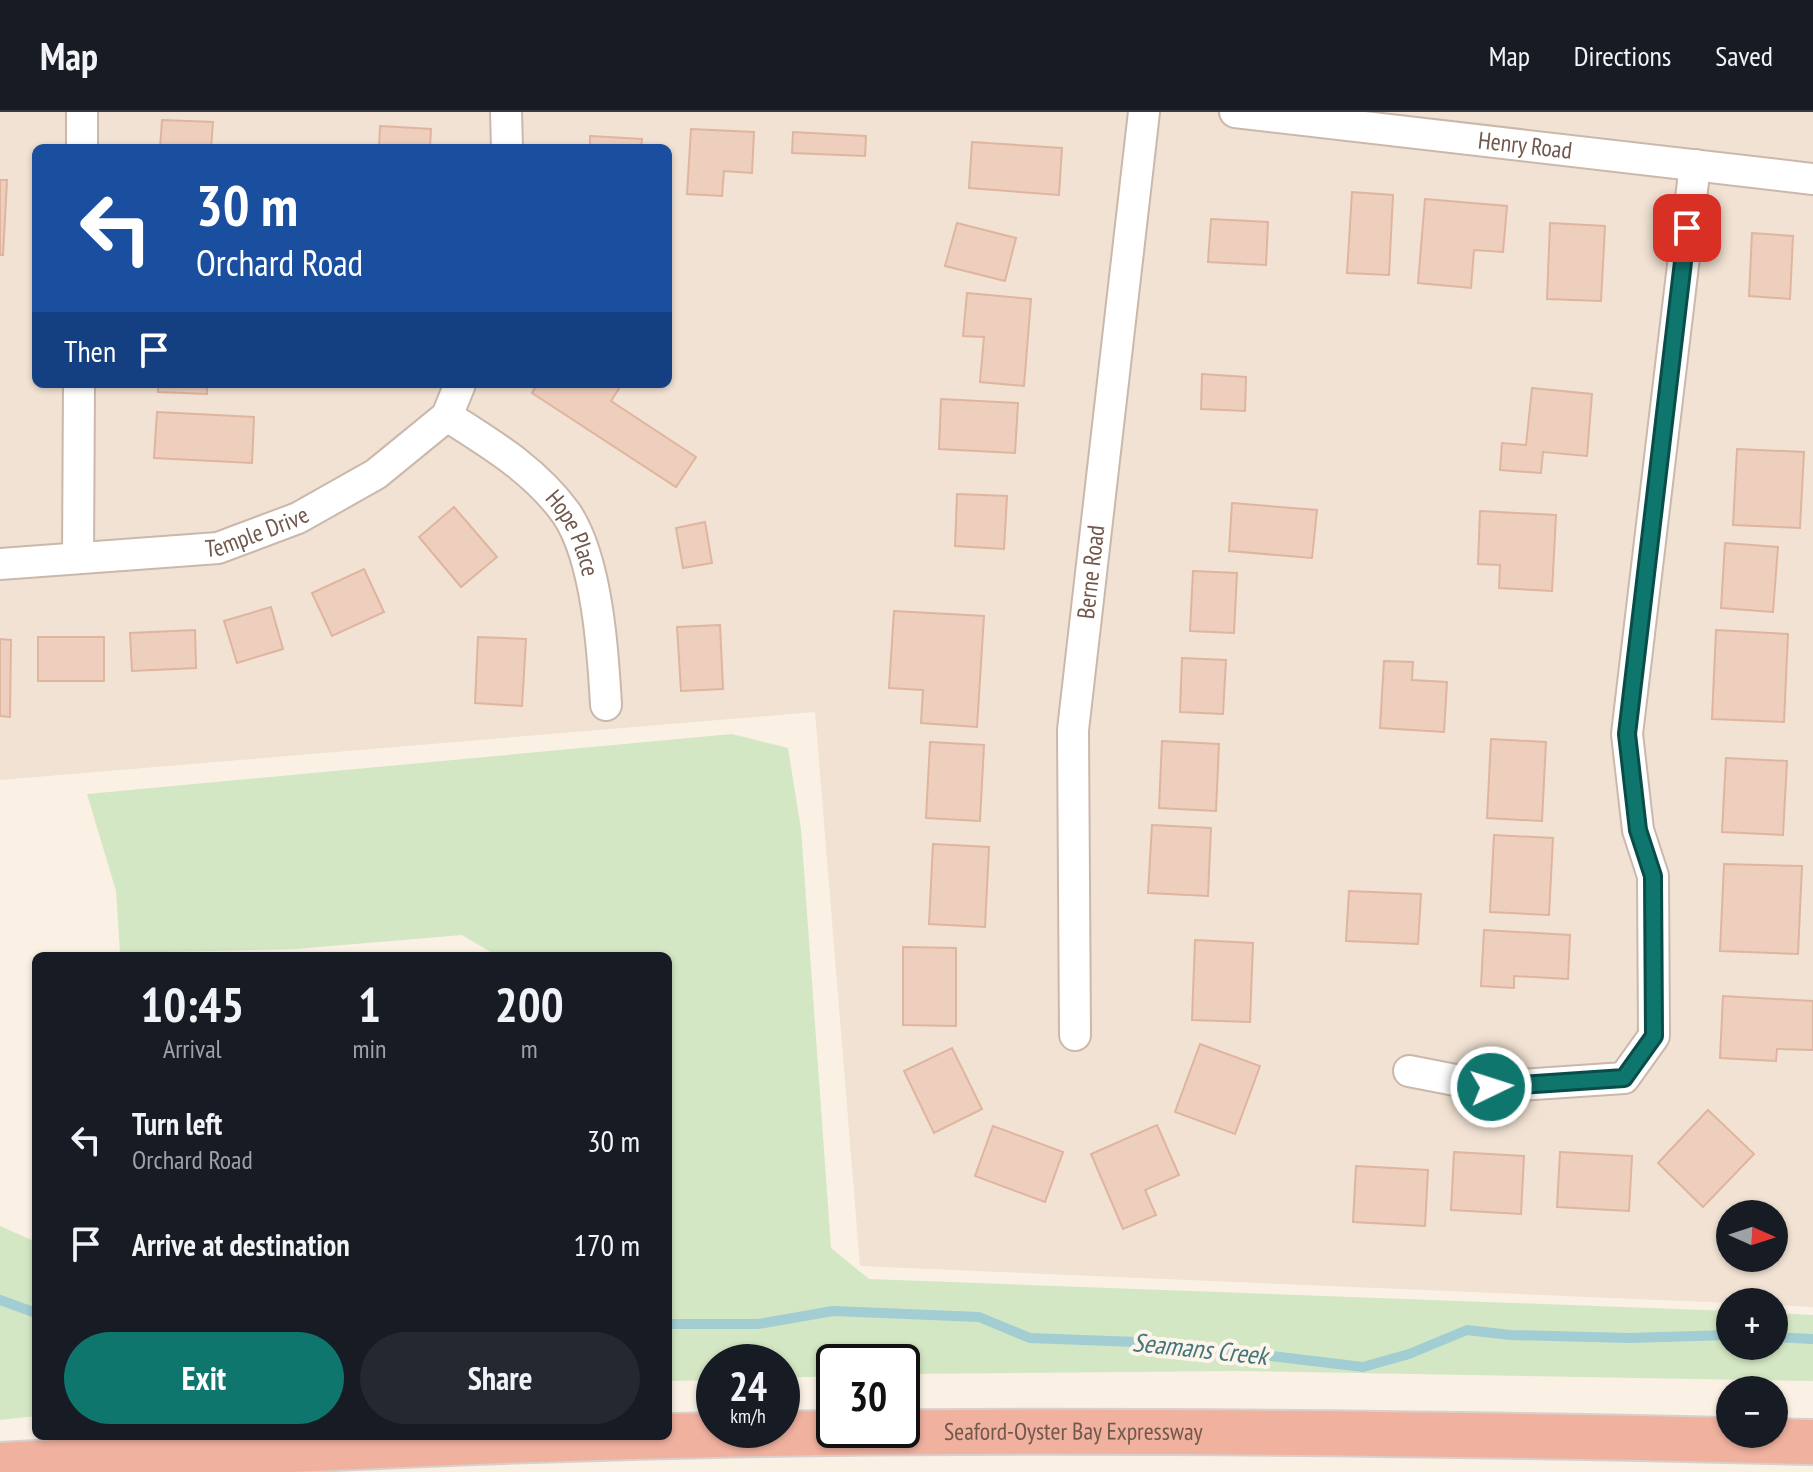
<!DOCTYPE html>
<html lang="en">
<head>
<meta charset="utf-8">
<style>
  :root { --surface:#171b24; --page:#242831; --text:#f1f3f6; --muted:#9ea1a6; --line:#363941; --accent:#0f766e }
  body { margin:0; font-family:"PT Sans Narrow",sans-serif; background:var(--page); color:var(--text); height:100vh; display:flex; flex-direction:column; font-size:30px; white-space:nowrap }
  * { box-sizing:border-box; margin:0 }
  p { font-size:26px; color:var(--muted) }
  .icon { flex:none; width:44px; height:44px; fill:none; stroke:currentColor; stroke-width:2; stroke-linecap:round; stroke-linejoin:round }
  .map { position:relative; flex:1; overflow:hidden }
  .drawer { position:absolute; left:32px; top:840px; width:640px; height:488px; display:flex; flex-direction:column; background:var(--surface); border-radius:12px; box-shadow:0 2px 6px #0004 }
  .drawer>* { flex:none }
  .top-card { position:absolute; left:32px; top:32px; width:640px; height:244px; border-radius:12px; box-shadow:0 2px 6px #0004; background:#1a4fa0; color:#fff; overflow:hidden }
  .needle { width:52px; rotate:93deg }
  .controls { position:absolute; left:1716px; top:1088px; display:grid; gap:16px }
  .controls a { display:grid; place-items:center; width:72px; height:72px; border-radius:50%; background:var(--surface); box-shadow:0 2px 6px #0004; font-size:40px }
  .speed { position:absolute; left:696px; top:1232px; display:flex; gap:16px; font-size:40px; font-weight:700; text-align:center }
  .speed>* { display:grid; place-content:center; width:104px; height:104px; border-radius:50%; background:var(--surface); box-shadow:0 2px 6px #0004; line-height:1 }
  .speed small { font-size:20px; font-weight:400 }
  .speed .limit { border:4px solid #111; border-radius:12px; background:#fff; color:#111 }
  .pin { position:absolute; display:grid; place-items:center; width:68px; height:68px; color:#fff; margin:-34px; border-radius:16px; box-shadow:0 4px 12px #0006 }
  .me { position:absolute; width:88px; margin:-44px; rotate:86deg; stroke-linejoin:round; filter:drop-shadow(0 0 6px #0008) }
  .turn { display:flex; align-items:center; gap:28px; height:168px; padding:0 32px; font-size:36px }
  .turn .icon { width:104px; height:104px; stroke-width:2.5 }
  .turn b { display:block; font-size:56px; line-height:68px }
  .then { display:flex; align-items:center; height:76px; padding:0 32px; background:#0003; gap:16px; font-size:30px }
  .eta { display:flex; justify-content:space-evenly; align-items:center; height:136px; text-align:center }
  .eta b { font-size:48px; font-weight:600; line-height:56px }
  .primary-button { display:flex; gap:16px; margin-top:auto; padding:16px 32px }
  .primary-button a { flex:1; height:92px; border-radius:48px; background:var(--accent); color:#fff; font-size:32px; font-weight:600; line-height:92px; text-align:center }
  .primary-button a+a { background:var(--page); color:var(--text) }
  ul { padding:0; list-style:none }
  li { display:flex; align-items:center; gap:24px; height:104px; padding:0 32px }
  li div { flex:1 }
  li b { display:block; font-size:30px }
  li em { font-style:normal }
  header { display:flex; align-items:center; gap:48px; box-sizing:border-box; height:112px; padding:0 40px; background:var(--surface); border-bottom:2px solid var(--line) }
  header strong { font-size:38px }
  nav { display:flex; gap:44px; margin-inline-start:auto; font-size:28px }
  .map>svg:first-child { display:block }
  .residential { fill:#f1e2d3; fill-rule:evenodd }
  .green { fill:#d3e7c4 }
  .lines { fill:none; stroke-linecap:round; stroke-linejoin:round }
  .stream { stroke:#a1cdd3; stroke-width:10 }
  .building { fill:#eecfbe; stroke:#dfb59f; stroke-width:2 }
  .minor-casing { stroke:#cbb8ab; stroke-width:34 }
  .motorway-casing { stroke:#d7d0cd; stroke-width:48 }
  .minor { stroke:#fff; stroke-width:30 }
  .motorway { stroke:#f0b19f; stroke-width:44 }
  .route-casing { stroke:#0a4d48; stroke-width:20 }
  .route { stroke:#0f766e; stroke-width:14 }
  .labels { text-anchor:middle; stroke-width:8; stroke-linejoin:round; paint-order:stroke }
  .street-label { font-size:24px; fill:#71574c; stroke:#fef5ea }
  .water-label { font-size:26px; font-style:italic; fill:#44757c; stroke:#fef5ea }
</style>
</head>
<body>
<header>
<strong>Map</strong>
<nav><a>Map</a><a>Directions</a><a>Saved</a></nav>
</header>
<div class="map">
<svg width="1813" height="1360" viewBox="0 0 1813 1360">
  <rect width="100%" height="100%" fill="#faf1e4"/>
  <path class="residential" d="M0,0H1813V1195L1774,1193V1190L1730,1191L860,1154L815,600L0,668ZM36,36H668V272H36ZM1730,1102H1774V1146H1730Z"/>
  <g class="green">
    <path d="M732,622L788,636L801,717L831,1136L869,1167L1730,1199V1234H1774V1201L1813,1203V1269L1237,1259L902,1262V1250H834V1264L782,1266V1250H714V1268L668,1269V844H497L462,823L296,837L120,841L116,779L87,682Z"/>
    <path d="M0,1114L36,1130V1304L0,1308Z"/>
  </g>
  <g class="lines">
    <g class="stream">
      <path d="M0,1188L36,1201"/>
      <path d="M668,1212H758L833,1199L979,1205L1030,1226L1163,1231L1363,1255L1409,1242L1467,1218L1510,1223L1629,1226L1730,1223"/>
      <path d="M1774,1225L1813,1227"/>
    </g>
  </g>
  <g class="building">
    <path d="M162,8L213,10L211,36H160Z"/>
    <path d="M380,14L431,17L430,36H379Z"/>
    <path d="M691,17L754,20L752,61L724,59L722,84L687,82Z"/>
    <path d="M793,20L866,24L865,44L792,41Z"/>
    <path d="M590,24L642,27L641,36H590Z"/>
    <path d="M972,30L1062,36L1059,83L969,76Z"/>
    <path d="M0,68H7L3,143H0Z"/>
    <path d="M1352,80L1393,83L1389,163L1347,161Z"/>
    <path d="M1425,87L1507,94L1503,140L1474,138L1471,176L1418,171Z"/>
    <path d="M1211,107L1268,110L1266,153L1208,150Z"/>
    <path d="M957,111L1016,126L1005,169L945,154Z"/>
    <path d="M1550,111L1605,114L1601,189L1547,187Z"/>
    <path d="M1752,121L1793,124L1790,187L1749,184Z"/>
    <path d="M967,181L1031,187L1024,274L980,270L984,225L963,224Z"/>
    <path d="M1202,262L1246,265L1245,299L1201,297Z"/>
    <path d="M158,272H207V282L158,280Z"/>
    <path d="M537,272H622L611,289L696,345L676,375L532,281Z"/>
    <path d="M1532,276L1592,282L1587,344L1543,340L1541,361L1500,358L1502,331L1526,333Z"/>
    <path d="M941,287L1018,291L1015,341L939,337Z"/>
    <path d="M157,300L254,305L252,351L154,346Z"/>
    <path d="M1737,337L1804,340L1800,416L1733,413Z"/>
    <path d="M957,382L1007,384L1004,437L955,434Z"/>
    <path d="M1232,391L1317,398L1312,446L1229,439Z"/>
    <path d="M454,395L497,445L461,475L419,425Z"/>
    <path d="M1480,399L1556,403L1552,479L1499,476L1500,453L1478,452Z"/>
    <path d="M705,410L712,451L683,456L676,416Z"/>
    <path d="M1725,431L1778,435L1773,500L1721,496Z"/>
    <path d="M364,457L384,500L332,524L312,481Z"/>
    <path d="M1193,459L1237,461L1234,521L1190,519Z"/>
    <path d="M271,495L283,537L237,551L224,509Z"/>
    <path d="M894,499L984,504L977,615L921,611L923,578L889,576Z"/>
    <path d="M720,513L723,577L681,579L677,515Z"/>
    <path d="M195,518L196,556L132,559L130,521Z"/>
    <path d="M1716,518L1788,522L1784,610L1712,607Z"/>
    <rect x="38" y="525" width="66" height="44"/>
    <path d="M478,525L526,527L522,594L475,591Z"/>
    <path d="M0,527L11,528L10,605L0,604Z"/>
    <path d="M1182,546L1226,548L1223,602L1180,600Z"/>
    <path d="M1384,549L1413,550L1412,568L1447,570L1444,620L1380,616Z"/>
    <path d="M1491,627L1546,630L1542,709L1487,706Z"/>
    <path d="M1162,629L1219,632L1216,699L1159,696Z"/>
    <path d="M930,630L984,633L980,709L926,706Z"/>
    <path d="M1726,646L1787,649L1783,723L1722,720Z"/>
    <path d="M1152,713L1211,716L1208,784L1148,781Z"/>
    <path d="M1494,723L1553,726L1549,803L1490,800Z"/>
    <path d="M933,732L989,735L985,815L929,812Z"/>
    <path d="M1724,752L1802,754L1798,842L1720,839Z"/>
    <path d="M1349,779L1421,782L1418,832L1346,829Z"/>
    <path d="M1484,818L1570,823L1568,867L1514,864V876L1481,874Z"/>
    <path d="M1195,828L1253,831L1250,910L1192,908Z"/>
    <path d="M903,835L956,836V914L903,913Z"/>
    <path d="M1723,884L1813,889V938L1777,937L1776,949L1720,946Z"/>
    <path d="M1200,932L1260,954L1235,1022L1175,1000Z"/>
    <path d="M952,936L982,997L934,1021L904,959Z"/>
    <path d="M1708,998L1754,1042L1703,1095L1658,1051Z"/>
    <path d="M1157,1013L1179,1063L1145,1078L1156,1103L1123,1117L1091,1042Z"/>
    <path d="M993,1014L1063,1040L1045,1090L975,1064Z"/>
    <path d="M1454,1040L1524,1044L1521,1102L1451,1098Z"/>
    <path d="M1560,1040L1632,1044L1629,1099L1557,1095Z"/>
    <path d="M1356,1054L1428,1058L1425,1114L1353,1110Z"/>
  </g>
  <g class="lines">
    <defs>
      <g id="minor">
        <path d="M506,0L507,36"/>
        <path id="s1" d="M1235,0L1813,67"/>
        <path d="M82,36V0"/>
        <path id="s2" d="M447,304C491,332 535,358 566,401C597,446 603,539 606,593"/>
        <path d="M78,446L79,272"/>
        <path id="s3" d="M0,452L218,436L298,406L376,362L447,304L460,272"/>
        <path id="s4" d="M1075,923L1073,618L1144,0"/>
        <path d="M1409,959L1491,975L1624,966L1654,924L1653,764L1638,718L1627,622L1695,53"/>
      </g>
      <g id="motorway">
        <path id="s5" d="M0,1353C276,1338 552,1324 829,1321C1157,1317 1485,1322 1813,1330"/>
      </g>
    </defs>
    <use href="#minor" class="minor-casing"/>
    <use href="#motorway" class="motorway-casing"/>
    <use href="#minor" class="minor"/>
    <use href="#motorway" class="motorway"/>
  </g>
  <g class="lines">
    <defs>
      <path id="route" d="M1491,975L1624,966L1654,924L1653,764L1638,718L1627,622L1687,116"/>
    </defs>
    <use href="#route" class="route-casing"/>
    <use href="#route" class="route"/>
  </g>
  <g class="labels">
    <g class="street-label">
      <text dy="8" stroke="none"><textPath href="#s1" startOffset="292">Henry Road</textPath></text>
      <text dy="8" stroke="none"><textPath href="#s3" startOffset="260">Temple Drive</textPath></text>
      <text dy="8" stroke="none"><textPath href="#s2" startOffset="176">Hope Place</textPath></text>
      <text dy="8" stroke="none"><textPath href="#s4" startOffset="464">Berne Road</textPath></text>
      <text dy="8" stroke="none"><textPath href="#s5" startOffset="1074">Seaford-Oyster Bay Expressway</textPath></text>
    </g>
    <g class="water-label">
      <text transform="translate(1200 1237) rotate(6)" y="9">Seamans Creek</text>
    </g>
  </g>
</svg>
<div class="controls">
<a><svg class="needle" viewBox="-14 -14 28 28"><path d="M0-13l5 13h-10z" fill="#e53935"/><path d="M0 13l5-13h-10z" fill="#9ea1a6"/></svg></a>
<a>+</a>
<a>−</a>
</div>
<div class="speed"><div>24<small>km/h</small></div><div class="limit">30</div></div>
<div class="pin" style="left:1687px;top:116px;background:#d93025"><svg class="icon" aria-label="arrive" viewBox="0 0 24 24"><path d="M6 21V4h12l-3 4 3 4H6"/></svg></div>
<svg class="me" style="left:1491px;top:975px" viewBox="-20 -20 40 40"><circle r="17" fill="#0f766e" stroke="#fff" stroke-width="3"/><path d="M0-11L8 9 0 5-8 9z" fill="#fff"/></svg>
<div class="top-card">
<div class="turn"><svg class="icon" aria-label="left" viewBox="0 0 24 24"><path d="M17 20v-9H6M10 6l-5 5 5 5"/></svg><div><b>30 m</b>Orchard Road</div></div>
<div class="then">Then<svg class="icon" aria-label="arrive" viewBox="0 0 24 24"><path d="M6 21V4h12l-3 4 3 4H6"/></svg></div>
</div>
<section class="drawer">
<div class="eta">
<div><b>10:45</b><p>Arrival</p></div>
<div><b>1</b><p>min</p></div>
<div><b>200</b><p>m</p></div>
</div>
<ul>
<li><svg class="icon" aria-label="left" viewBox="0 0 24 24"><path d="M17 20v-9H6M10 6l-5 5 5 5"/></svg><div><b>Turn left</b><p>Orchard Road</p></div><em>30 m</em></li>
<li><svg class="icon" aria-label="arrive" viewBox="0 0 24 24"><path d="M6 21V4h12l-3 4 3 4H6"/></svg><div><b>Arrive at destination</b></div><em>170 m</em></li>
</ul>
<div class="primary-button"><a>Exit</a><a>Share</a></div>
</section>
</div>
</body>
</html>
